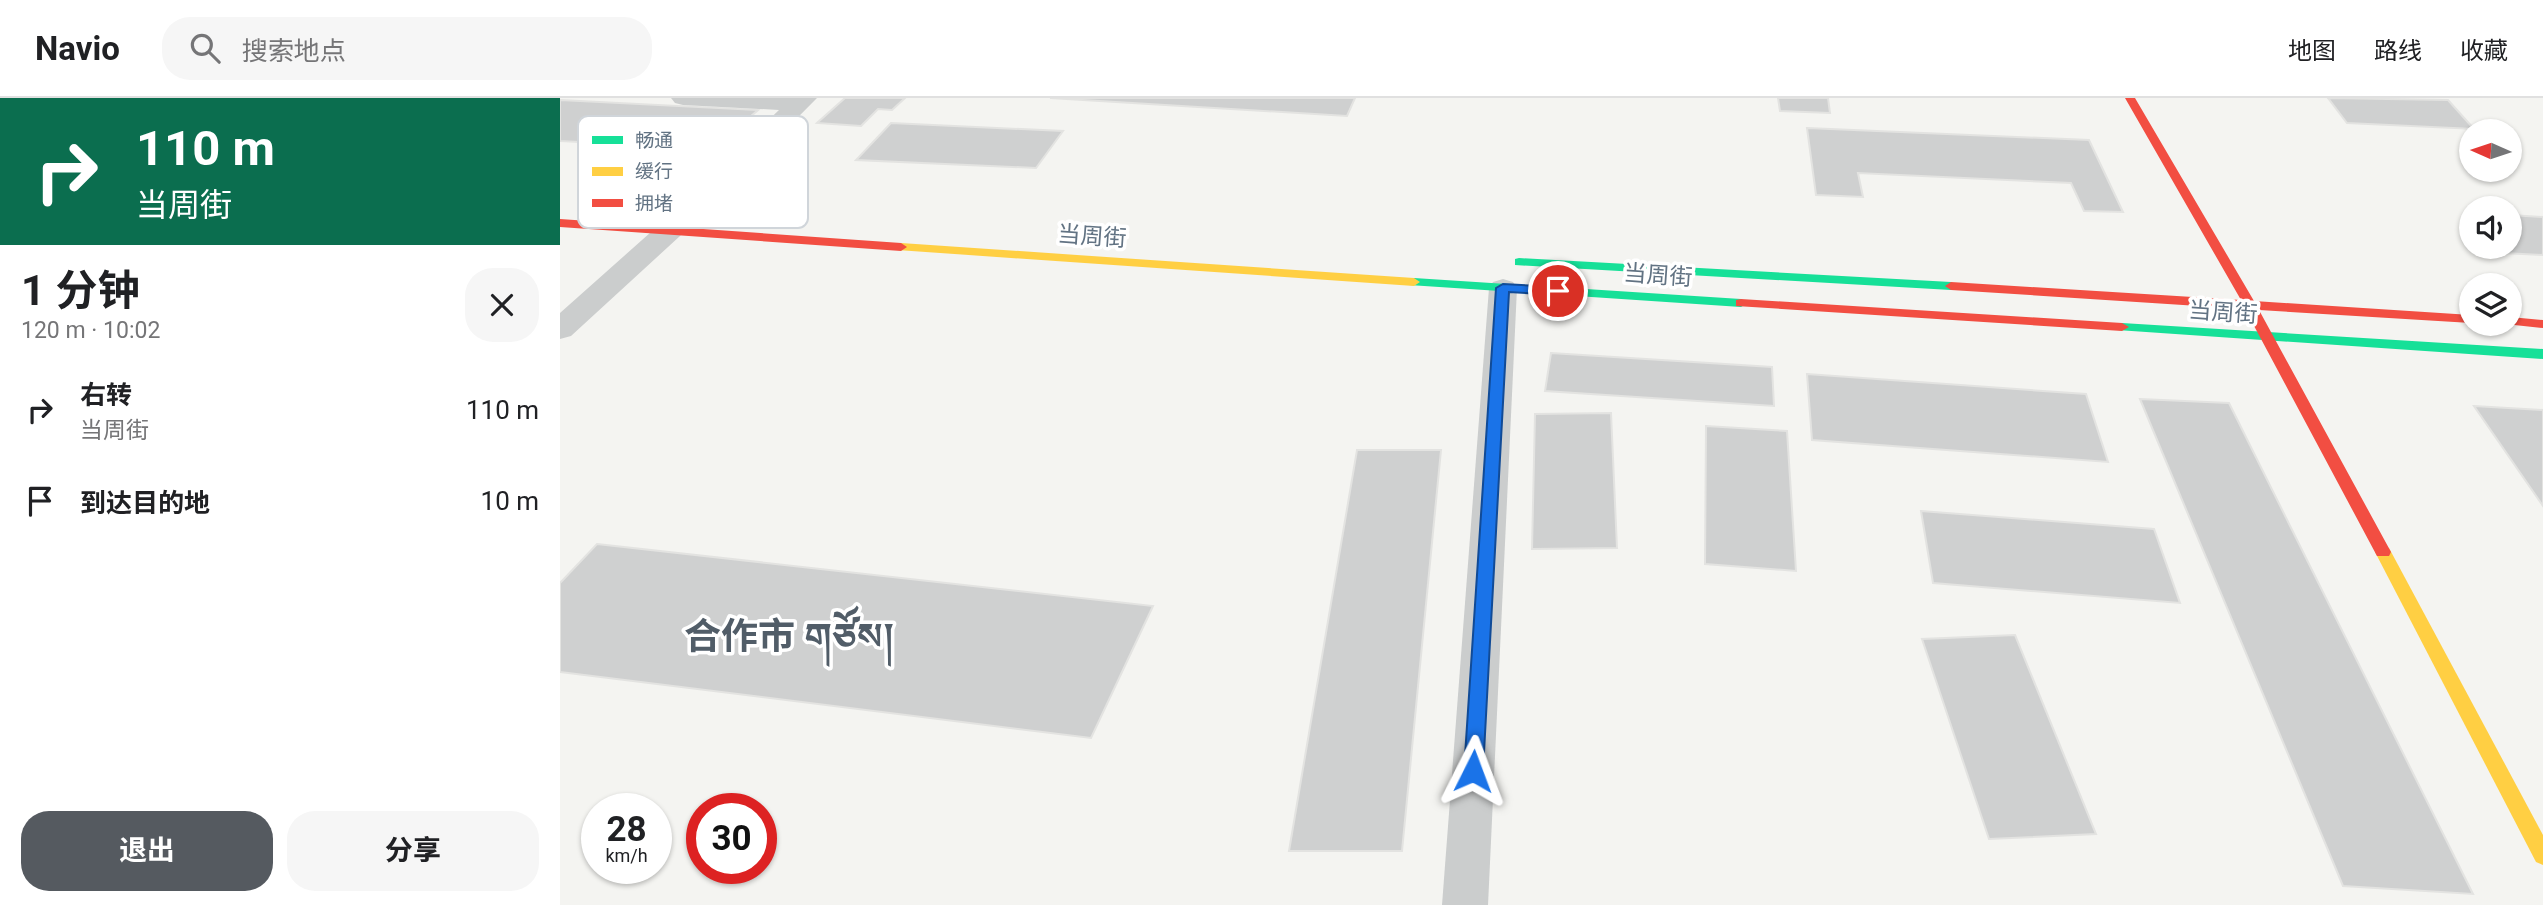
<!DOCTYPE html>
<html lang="zh">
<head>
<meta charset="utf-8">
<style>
  :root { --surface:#fff; --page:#f6f6f6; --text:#202124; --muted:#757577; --line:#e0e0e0; --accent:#555a60 }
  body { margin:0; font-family:Roboto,"Noto Sans SC","Noto Serif Tibetan",sans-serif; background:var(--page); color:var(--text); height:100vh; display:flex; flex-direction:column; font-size:26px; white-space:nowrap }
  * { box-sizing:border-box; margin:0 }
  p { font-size:23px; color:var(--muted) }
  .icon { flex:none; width:38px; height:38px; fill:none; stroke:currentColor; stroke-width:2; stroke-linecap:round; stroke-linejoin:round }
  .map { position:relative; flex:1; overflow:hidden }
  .side { display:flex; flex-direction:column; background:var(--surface); width:560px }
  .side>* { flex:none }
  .hud { background:#0b6e4f; color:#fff; overflow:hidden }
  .needle { width:46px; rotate:273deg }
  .controls { position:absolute; left:1899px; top:21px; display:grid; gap:14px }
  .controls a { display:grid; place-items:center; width:63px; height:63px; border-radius:50%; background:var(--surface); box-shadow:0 2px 5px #0004; font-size:35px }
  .speed { position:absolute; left:21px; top:695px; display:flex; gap:14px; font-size:35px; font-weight:700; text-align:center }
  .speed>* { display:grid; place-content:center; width:91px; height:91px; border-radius:50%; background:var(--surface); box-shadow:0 2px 5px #0004; line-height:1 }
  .speed small { font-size:18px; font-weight:400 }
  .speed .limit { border:10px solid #d22; background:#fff; color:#111 }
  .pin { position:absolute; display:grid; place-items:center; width:60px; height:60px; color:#fff; margin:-30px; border:4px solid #fff; border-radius:50%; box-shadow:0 2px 7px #0007 }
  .me { position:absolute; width:77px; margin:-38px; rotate:3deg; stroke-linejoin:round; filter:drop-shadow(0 0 5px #0008) }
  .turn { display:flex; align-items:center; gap:24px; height:147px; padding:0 21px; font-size:32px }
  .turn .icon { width:91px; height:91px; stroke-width:2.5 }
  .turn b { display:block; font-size:49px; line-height:60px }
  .round { display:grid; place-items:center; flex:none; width:74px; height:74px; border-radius:28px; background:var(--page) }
  .head { display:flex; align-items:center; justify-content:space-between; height:119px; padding:0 21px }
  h1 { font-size:42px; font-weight:700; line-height:52px }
  .action { display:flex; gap:14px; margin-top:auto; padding:14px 21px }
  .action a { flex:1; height:80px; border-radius:28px; background:var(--accent); color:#fff; font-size:28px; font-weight:700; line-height:80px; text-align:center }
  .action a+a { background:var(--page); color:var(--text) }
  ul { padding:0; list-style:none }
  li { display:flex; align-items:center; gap:21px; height:91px; padding:0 21px }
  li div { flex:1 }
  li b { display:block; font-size:26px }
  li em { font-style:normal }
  header { display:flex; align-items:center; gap:42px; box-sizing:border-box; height:98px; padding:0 35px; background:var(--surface); border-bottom:2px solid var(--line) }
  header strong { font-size:33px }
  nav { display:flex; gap:38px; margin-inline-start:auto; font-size:24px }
  .search { width:490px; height:63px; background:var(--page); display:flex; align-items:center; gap:18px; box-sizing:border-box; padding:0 24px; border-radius:28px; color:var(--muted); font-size:26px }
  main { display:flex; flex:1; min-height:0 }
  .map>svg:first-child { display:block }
  .building { fill:#cfd0d0; stroke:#e3e3e1; stroke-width:2 }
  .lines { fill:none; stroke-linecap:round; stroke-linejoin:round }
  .street { fill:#cbcdcd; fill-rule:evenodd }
  .fast { fill:#16e098; fill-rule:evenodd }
  .slow { fill:#ffcf43; fill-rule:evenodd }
  .jam { fill:#f24e42; fill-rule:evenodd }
  .route { fill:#1a73e8; stroke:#114b97; stroke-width:2 }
  .labels { text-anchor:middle; stroke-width:7; stroke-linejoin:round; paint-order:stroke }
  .street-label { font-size:23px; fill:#627383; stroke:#fff }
  .town-label { font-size:37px; font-weight:bold; fill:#515d68; stroke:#fff }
  .key { fill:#fff; stroke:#d0d5da; stroke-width:2 }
  .key-label { font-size:19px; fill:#627383 }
</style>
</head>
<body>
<header>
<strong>Navio</strong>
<div class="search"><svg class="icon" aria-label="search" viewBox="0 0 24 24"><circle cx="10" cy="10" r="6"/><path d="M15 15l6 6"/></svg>搜索地点</div>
<nav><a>地图</a><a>路线</a><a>收藏</a></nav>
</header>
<main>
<section class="side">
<div class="hud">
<div class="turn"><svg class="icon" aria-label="right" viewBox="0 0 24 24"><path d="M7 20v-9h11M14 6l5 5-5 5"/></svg><div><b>110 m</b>当周街</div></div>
</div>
<div class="head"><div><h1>1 分钟</h1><p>120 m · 10:02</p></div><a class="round"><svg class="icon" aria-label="close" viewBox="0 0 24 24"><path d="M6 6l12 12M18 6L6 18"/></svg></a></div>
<ul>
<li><svg class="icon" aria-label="right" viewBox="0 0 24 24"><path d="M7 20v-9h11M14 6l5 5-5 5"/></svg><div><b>右转</b><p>当周街</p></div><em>110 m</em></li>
<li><svg class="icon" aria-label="arrive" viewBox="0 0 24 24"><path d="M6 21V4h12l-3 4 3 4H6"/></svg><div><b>到达目的地</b></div><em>10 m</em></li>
</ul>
<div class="action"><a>退出</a><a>分享</a></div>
</section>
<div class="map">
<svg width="1983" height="807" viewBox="0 0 1983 807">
  <rect width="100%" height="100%" fill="#f4f4f1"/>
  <g class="building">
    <path d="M285,0H345L332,12L318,11L301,28L257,25Z"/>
    <path d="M490,0H795L787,18Z"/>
    <path d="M1218,0H1268L1270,15L1220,13Z"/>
    <path d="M1768,0L1888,2L1914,31L1787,25Z"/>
    <path d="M0,2L198,12L153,51L0,43Z"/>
    <path d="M331,25L503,33L476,70L296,62Z"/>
    <path d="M1247,30L1529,42L1563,114L1524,113L1511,85L1298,75L1303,99L1256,97Z"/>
    <path d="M1950,117L1983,119V157L1943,155L1938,149H1950Z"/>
    <path d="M991,255L1212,269L1214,308L985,293Z"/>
    <path d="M1247,276L1526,296L1548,364L1252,342Z"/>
    <path d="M1580,301L1669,305L1913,796L1783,788Z"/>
    <path d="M1914,308L1983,312V408Z"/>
    <path d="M1051,315L1057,450L972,451L975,316Z"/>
    <path d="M1146,328L1227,333L1236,473L1145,466Z"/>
    <path d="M797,352H881L842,753H729Z"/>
    <path d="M1361,413L1594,431L1620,505L1373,485Z"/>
    <path d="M37,446L593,508L531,640L0,574V485Z"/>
    <path d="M1455,537L1536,736L1429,741L1362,541Z"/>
  </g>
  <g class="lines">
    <g class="street">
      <path d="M111,0H257L120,138L11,238L0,241V215L100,126L219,12L123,7L115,5Z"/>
      <path d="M943,181L953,184L957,190L928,807H882L929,190L933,184Z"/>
    </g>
    <g class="fast">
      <path d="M959,160L1391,184L1397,188L1391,192L955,167V161Z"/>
      <path d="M854,180L1181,201L1188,205L1181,209L849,187V181Z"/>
      <path d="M1562,225L1983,251V261L1557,232L1555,229Z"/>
    </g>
    <g class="slow">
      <path d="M341,145L854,180L860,184L854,188L337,152V146Z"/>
      <path d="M1823,448L1829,450L1983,737V767L1976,764L1815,454L1817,450Z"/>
    </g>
    <g class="jam">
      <path d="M1565,0H1575L1694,203L1911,217V225L1699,212L1831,454L1829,458H1817L1685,211L1391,192L1385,188L1391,184L1681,202Z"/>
      <path d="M0,121L341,145L347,149L341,153L0,129Z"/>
      <path d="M1181,201L1562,225L1569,229L1562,233L1176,208V202Z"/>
      <path d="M1950,219L1983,222V230L1945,226H1950Z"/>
    </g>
  </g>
  <path class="route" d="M943,186L998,189L1004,193L998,197L949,194L923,673L920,679L913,682L906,679L904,673L936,190Z"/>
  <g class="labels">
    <g class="street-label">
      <text transform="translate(532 138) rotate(4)" y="8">当周街</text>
      <text transform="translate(1098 177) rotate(4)" y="8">当周街</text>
      <text transform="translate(1663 214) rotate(4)" y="8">当周街</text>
    </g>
    <g class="town-label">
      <text x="229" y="551">合作市 གཙོས།</text>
    </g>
  </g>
  <rect x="18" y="18" width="230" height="112" rx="10" class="key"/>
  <rect x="32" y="38" width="31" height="8" fill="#16e098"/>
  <rect x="32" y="69" width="31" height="9" fill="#ffcf43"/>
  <rect x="32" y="101" width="31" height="8" fill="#f24e42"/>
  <g class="key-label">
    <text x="75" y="49">畅通</text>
    <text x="75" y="80">缓行</text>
    <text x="75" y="112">拥堵</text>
  </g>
</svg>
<div class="controls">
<a><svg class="needle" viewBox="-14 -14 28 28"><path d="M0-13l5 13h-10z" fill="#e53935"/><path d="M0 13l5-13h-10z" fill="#757577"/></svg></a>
<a><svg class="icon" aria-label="sound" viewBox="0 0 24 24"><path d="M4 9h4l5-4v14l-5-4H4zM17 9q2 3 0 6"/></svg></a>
<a><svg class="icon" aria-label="layers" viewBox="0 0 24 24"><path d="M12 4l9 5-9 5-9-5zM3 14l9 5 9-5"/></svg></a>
</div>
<div class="speed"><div>28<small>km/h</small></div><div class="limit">30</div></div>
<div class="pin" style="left:998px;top:193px;background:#d93025"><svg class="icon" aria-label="arrive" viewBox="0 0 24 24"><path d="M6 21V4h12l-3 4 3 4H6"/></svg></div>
<svg class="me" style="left:913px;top:673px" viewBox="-20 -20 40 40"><path d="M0-17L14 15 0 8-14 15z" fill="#1a73e8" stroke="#fff" stroke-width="4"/></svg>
</div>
</main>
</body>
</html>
